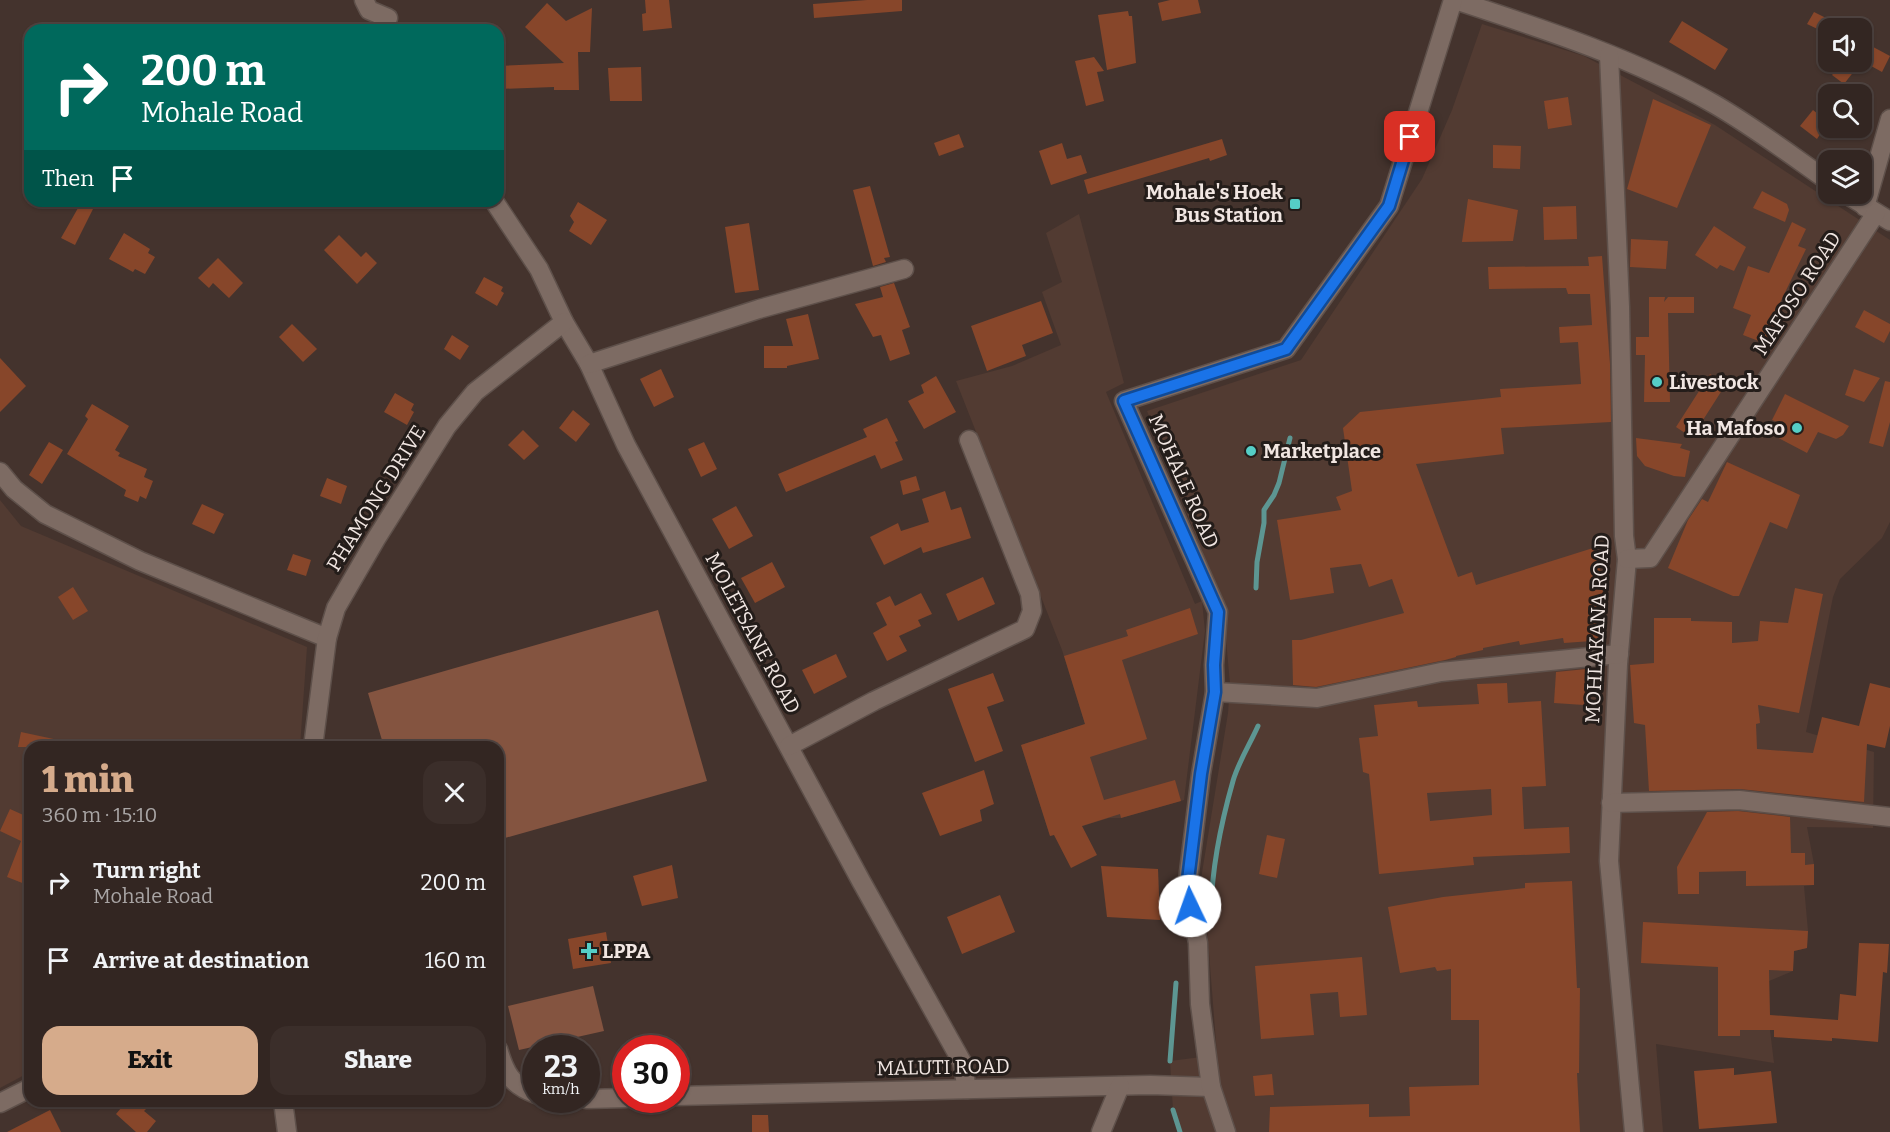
<!DOCTYPE html>
<html lang="en">
<head>
<meta charset="utf-8">
<style>
  :root { --surface:#332622; --page:#3b2e2a; --text:#f1f3f6; --muted:#a9a5a5; --line:#4e4340; --accent:#d6ab8b }
  body { margin:0; font-family:Bitter,serif; background:var(--page); color:var(--text); height:100vh; display:flex; flex-direction:column; font-size:22px; white-space:nowrap }
  * { box-sizing:border-box; margin:0 }
  p { font-size:20px; color:var(--muted) }
  .icon { flex:none; width:33px; height:33px; fill:none; stroke:currentColor; stroke-width:2; stroke-linecap:round; stroke-linejoin:round }
  .map { position:relative; flex:1; overflow:hidden }
  .details { position:absolute; left:24px; top:741px; width:480px; height:366px; display:flex; flex-direction:column; background:var(--surface); border-radius:18px; box-shadow:0 2px 4px #0004,0 0 0 2px var(--line) }
  .details>* { flex:none }
  .banner { position:absolute; left:24px; top:24px; width:480px; height:183px; border-radius:18px; box-shadow:0 2px 4px #0004,0 0 0 2px var(--line); background:#00695c; color:#fff; overflow:hidden }
  .tools { position:absolute; left:1818px; top:18px; display:grid; gap:12px }
  .tools a { display:grid; place-items:center; width:54px; height:54px; border-radius:12px; background:var(--surface); box-shadow:0 2px 4px #0004,0 0 0 2px var(--line); font-size:30px }
  .speed { position:absolute; left:522px; top:1035px; display:flex; gap:12px; font-size:30px; font-weight:700; text-align:center }
  .speed>* { display:grid; place-content:center; width:78px; height:78px; border-radius:50%; background:var(--surface); box-shadow:0 2px 4px #0004,0 0 0 2px var(--line); line-height:1 }
  .speed small { font-size:15px; font-weight:400 }
  .speed .limit { border:9px solid #d22; background:#fff; color:#111 }
  .pin { position:absolute; display:grid; place-items:center; width:51px; height:51px; color:#fff; margin:-26px; border-radius:12px; box-shadow:0 3px 9px #0006 }
  .me { position:absolute; width:66px; margin:-33px; rotate:357deg; stroke-linejoin:round; filter:drop-shadow(0 0 4px #0008) }
  .turn { display:flex; align-items:center; gap:21px; height:126px; padding:0 18px; font-size:27px }
  .turn .icon { width:78px; height:78px; stroke-width:2.5 }
  .turn b { display:block; font-size:42px; line-height:51px }
  .then { display:flex; align-items:center; height:57px; padding:0 18px; background:#0003; gap:12px; font-size:22px }
  .round { display:grid; place-items:center; flex:none; width:63px; height:63px; border-radius:18px; background:var(--page) }
  .summary { display:flex; align-items:center; justify-content:space-between; height:102px; padding:0 18px }
  h1 { font-size:36px; font-weight:800; line-height:45px; color:var(--accent) }
  .primary-button { display:flex; gap:12px; margin-top:auto; padding:12px 18px }
  .primary-button a { flex:1; height:69px; border-radius:18px; background:var(--accent); color:#111; font-size:24px; font-weight:800; line-height:69px; text-align:center }
  .primary-button a+a { background:var(--page); color:var(--text) }
  ul { padding:0; list-style:none }
  li { display:flex; align-items:center; gap:18px; height:78px; padding:0 18px }
  li div { flex:1 }
  li b { display:block; font-size:22px }
  li em { font-style:normal }
  .map>svg:first-child { display:block }
  .built { fill:#523b32 }
  .grass { fill:#845440 }
  .lines { fill:none; stroke-linecap:round; stroke-linejoin:round }
  .stream { stroke:#5d9692; stroke-width:5 }
  .building { fill:#87462a; fill-rule:evenodd }
  .street-casing { stroke:#5e504a; stroke-width:21 }
  .street { stroke:#7d6b63; stroke-width:18 }
  .route-casing { stroke:#114b97; stroke-width:15 }
  .route { stroke:#1a73e8; stroke-width:10 }
  .poi-dot { fill:#55cec6; stroke:#241d1a; stroke-width:2 }
  .labels { text-anchor:middle; stroke-width:6; stroke-linejoin:round; paint-order:stroke }
  .poi-label { font-size:20px; font-weight:bold; fill:#f1e6e2; stroke:#241d1a; text-anchor:start }
  .street-label { font-size:20px; fill:#f1e6e2; stroke:#241d1a }
</style>
</head>
<body>
<div class="map">
<svg width="1890" height="1132" viewBox="0 0 1890 1132">
  <rect width="100%" height="100%" fill="#44332d"/>
  <g class="built">
    <path d="M1482,24L1584,56L1715,125L1890,240V522L1882,538L1840,579L1833,597L1806,732L1874,752L1873,828L1807,827L1814,864V885L1804,886L1808,931L1807,948L1794,951L1793,971L1769,981L1770,1030L1774,1063L1656,1044L1663,1132H1180L1173,1110L1170,1061L1217,1055L1207,927L1200,885L1228,713L1230,684L1223,606L1147,411L1301,360L1422,179L1452,110Z"/>
    <path d="M1079,214L1124,383L1106,392L1195,604L1202,601L1205,631L1184,800L1121,818H1109L1050,836L1021,745L1085,724L1062,650L956,381L1012,366L1061,345L1042,292L1062,282L1046,233Z"/>
    <path d="M0,500L21,526L307,647L300,747H30V1072L0,1088Z"/>
  </g>
  <g class="grass">
    <path d="M658,610L707,781L498,840V747H384L368,693Z"/>
    <path d="M593,986L604,1031L519,1050L508,1006Z"/>
  </g>
  <g class="lines">
    <g class="stream">
      <path d="M1256,588L1257,562L1264,523V510L1274,495L1279,483L1290,438"/>
      <path d="M1211,910C1212,867 1221,823 1233,781C1238,763 1250,744 1258,726"/>
      <path d="M1170,1061L1176,983"/>
      <path d="M1173,1110L1180,1132"/>
    </g>
  </g>
  <g class="building">
    <path d="M645,0H669L672,28L643,31L642,14L646,13Z"/>
    <path d="M867,0H902V11L814,18L813,4Z"/>
    <path d="M1170,0H1198L1201,13L1162,21L1158,3Z"/>
    <path d="M547,3L566,21L592,8L590,52H578L579,90H554V87L499,89L498,66L564,63L525,27Z"/>
    <path d="M1128,11L1129,16H1132L1136,63L1107,70L1098,15Z"/>
    <path d="M1814,12L1834,22L1831,28H1828V34L1807,24Z"/>
    <path d="M1682,21L1728,49L1715,70L1669,42Z"/>
    <path d="M1862,41L1890,56L1882,72L1862,61Z"/>
    <path d="M1094,57L1104,71L1097,72L1104,101L1086,106L1075,61Z"/>
    <path d="M1841,64H1846L1855,70L1844,84L1832,75Z"/>
    <path d="M641,67L642,101H610L608,68Z"/>
    <path d="M1568,97L1572,125L1548,129L1544,101Z"/>
    <path d="M1653,99L1711,125L1677,208L1627,189Z"/>
    <path d="M1813,110L1828,122L1817,139L1800,126Z"/>
    <path d="M959,134L964,147L939,156L934,143Z"/>
    <path d="M1222,139L1227,155L1210,161L1209,158L1088,194L1084,180Z"/>
    <path d="M1062,143L1067,159L1081,155L1087,173L1051,185L1039,151Z"/>
    <path d="M1493,145L1521,146L1520,169L1493,168Z"/>
    <path d="M870,186L890,257L884,258L886,262L873,266L853,190Z"/>
    <path d="M1762,191L1787,204L1789,210L1785,222L1753,208Z"/>
    <path d="M1468,199L1518,210L1513,241L1462,242Z"/>
    <path d="M82,201L94,207L75,245L61,238Z"/>
    <path d="M578,202L607,220L591,245L569,231L574,222L570,216Z"/>
    <path d="M1576,206L1577,239L1544,240L1543,207Z"/>
    <path d="M1792,222L1806,229L1798,246L1806,249L1778,307L1783,309L1769,345L1743,335L1751,315L1733,308L1748,266L1769,273Z"/>
    <path d="M749,223L759,290L735,293L725,227Z"/>
    <path d="M1714,226L1746,247L1734,271L1720,265L1717,269L1695,255Z"/>
    <path d="M124,233L150,249L148,253L155,257L145,274L135,269L133,272L109,259Z"/>
    <path d="M339,235L361,257L366,252L377,263L357,284L324,250Z"/>
    <path d="M1631,239L1668,241L1666,269L1630,267Z"/>
    <path d="M1602,256L1610,364L1611,422L1501,428L1504,454L1416,464L1458,577L1472,572L1476,585L1593,548L1602,576L1606,640L1564,643L1563,638L1520,645L1519,641L1483,648V650L1456,656V657L1445,660L1316,687L1293,685L1292,640H1301L1404,613L1392,579L1369,587L1361,564L1330,568L1334,593L1290,600L1277,520L1341,510L1336,497L1352,491L1343,428L1360,412L1501,397L1500,389L1581,384L1578,342L1560,343L1559,327L1592,325L1590,294H1568L1566,288L1489,289L1488,267L1589,266L1588,257Z"/>
    <path d="M218,258L243,283L229,298L213,283L209,288L198,278Z"/>
    <path d="M484,277L503,287L501,291L504,293L497,306L475,293Z"/>
    <path d="M894,283L910,327L902,330L910,354L890,361L881,335L873,337L855,304L883,297L880,287Z"/>
    <path d="M1649,297H1665L1664,302L1668,297H1694V313H1668L1670,402H1644L1645,355H1636V337H1649Z"/>
    <path d="M1041,301L1053,333L1022,345L1026,356L987,371L971,326Z"/>
    <path d="M1864,310L1890,324V331L1884,343L1855,327Z"/>
    <path d="M808,314L819,359L787,366V368H764V346H793L786,319Z"/>
    <path d="M292,324L317,349L303,362L279,337Z"/>
    <path d="M452,335L469,346L460,360L444,349Z"/>
    <path d="M0,358L26,386L0,412Z"/>
    <path d="M661,369L674,397L654,407L640,379Z"/>
    <path d="M1854,369L1880,378L1864,402L1845,395Z"/>
    <path d="M1710,374L1726,384L1703,420L1699,419L1688,435L1676,427Z"/>
    <path d="M936,376L956,412L924,429L908,401L924,393L921,385Z"/>
    <path d="M1885,381L1890,382V422L1883,447L1869,443Z"/>
    <path d="M395,393L414,404L411,410L414,412L407,425L384,412Z"/>
    <path d="M1785,394L1849,426L1843,435L1836,439L1818,432L1807,453L1771,434L1777,422L1772,420Z"/>
    <path d="M92,404L129,426L115,450L120,453L118,456L147,469L144,477L153,481L146,499L140,496L138,502L124,496L126,490L67,454L88,419L85,416Z"/>
    <path d="M573,410L590,424L576,442L559,428Z"/>
    <path d="M887,418L898,441L895,442L903,460L881,469L875,455L786,492L778,474L867,437L863,429Z"/>
    <path d="M523,430L539,446L524,460L508,445Z"/>
    <path d="M1636,438L1682,444L1680,448L1690,451L1685,477L1674,476L1645,466L1637,456Z"/>
    <path d="M49,442L63,450L42,484L29,475Z"/>
    <path d="M704,442L717,469L701,477L688,449Z"/>
    <path d="M1727,462L1800,495L1787,529L1770,522L1739,596H1733L1668,568L1688,520L1702,499L1708,502Z"/>
    <path d="M916,476L920,490L903,495L900,481Z"/>
    <path d="M327,478L347,486L341,504L320,496Z"/>
    <path d="M945,491L951,510L961,507L971,538L923,553L921,547L884,565L870,537L898,523L901,531L929,522L922,499Z"/>
    <path d="M202,504L224,514L214,534L192,524Z"/>
    <path d="M736,506L753,536L729,549L712,519Z"/>
    <path d="M293,554L311,560L306,576L287,570Z"/>
    <path d="M772,562L785,587L755,603L741,578Z"/>
    <path d="M983,577L995,604L958,621L946,594Z"/>
    <path d="M73,587L88,611L73,620L58,597Z"/>
    <path d="M1795,588L1823,594L1799,713L1758,705L1760,723L1756,724L1757,749L1813,753L1822,717L1859,726L1870,683L1890,688V726L1885,748L1867,744L1864,802L1740,789L1649,791L1645,725L1634,723L1630,665L1654,663V618H1691V621L1732,622V643L1758,641L1760,621L1788,623Z"/>
    <path d="M921,593L932,614L918,620L921,626L899,636L907,651L887,661L873,633L887,625L876,603L890,596L895,606Z"/>
    <path d="M1190,608L1198,634L1122,660L1147,739L1090,757L1104,800L1175,780L1181,801L1121,818L1120,814L1082,826L1097,855L1071,868L1054,835L1050,836L1021,745L1085,724L1064,656L1128,636L1126,630Z"/>
    <path d="M836,654L847,677L814,694L802,670Z"/>
    <path d="M1586,669L1584,705L1554,703L1556,672Z"/>
    <path d="M993,673L1004,701L987,707L1003,751L975,762L948,689Z"/>
    <path d="M1507,683L1508,703L1541,701L1546,786L1522,787L1524,829L1569,827L1570,853L1473,857L1474,865L1379,874L1369,774L1363,772L1359,738L1378,736L1374,705L1417,701L1418,707L1479,704L1477,684ZM1491,789L1492,815L1430,821L1427,793Z"/>
    <path d="M21,732L63,741V747H18Z"/>
    <path d="M984,770L994,804L980,810L982,821L940,836L922,793Z"/>
    <path d="M10,809L30,818V886L7,877L21,841L0,831Z"/>
    <path d="M1738,811L1790,817L1791,853H1805V865L1814,864V885L1746,886V871L1699,872V894H1678L1677,867L1707,812Z"/>
    <path d="M1267,835L1285,839L1277,878L1259,874Z"/>
    <path d="M672,865L678,898L642,906L633,876Z"/>
    <path d="M1101,866L1158,869L1160,920L1107,917Z"/>
    <path d="M1572,881L1577,988H1580L1579,1073H1577L1580,1132H1269L1270,1107L1369,1104V1117L1410,1116L1409,1087L1479,1085V1020H1451V969L1437,971L1435,967L1400,973L1388,907L1443,897L1525,888V883Z"/>
    <path d="M1000,895L1015,932L962,954L947,917Z"/>
    <path d="M1643,922L1808,931L1807,948L1794,951L1793,971L1769,970L1770,1015L1838,1020L1840,994L1856,996L1859,943L1889,944L1887,973L1883,972L1878,1042L1832,1038V1041L1774,1037V1030H1740V1036H1718V967L1641,963Z"/>
    <path d="M606,932L611,963L573,969L568,939Z"/>
    <path d="M1362,957L1367,1015L1340,1017L1338,992L1310,994L1314,1035L1261,1039L1255,966Z"/>
    <path d="M1734,1068V1075L1771,1071L1777,1123L1699,1129L1694,1071Z"/>
    <path d="M1272,1074L1274,1095L1255,1096L1253,1076Z"/>
    <path d="M127,1101H141L148,1107L144,1111L156,1121L147,1132H136L116,1114Z"/>
    <path d="M50,1110L61,1132H7Z"/>
    <path d="M752,1115H768L769,1132H752Z"/>
  </g>
  <g class="lines">
    <defs>
      <g id="street">
        <path d="M364,0L369,10L388,18"/>
        <path d="M1455,0C1543,29 1633,58 1714,104C1754,127 1791,155 1828,181"/>
        <path d="M1609,55L1620,307L1624,536L1627,559L1618,664L1609,861L1634,1132"/>
        <path d="M1846,194L1890,221"/>
        <path d="M494,201L539,269L564,322L589,364L626,445L861,881L962,1062L967,1089"/>
        <path d="M1865,207L1890,119"/>
        <path d="M589,364L759,309L904,269"/>
        <path d="M0,472L14,489L45,514L140,561L327,638"/>
        <path d="M1627,559L1650,558L1876,213"/>
        <path d="M1215,692L1317,698L1441,672L1619,654"/>
        <path d="M789,746L874,701L1025,629L1032,611L1030,594L969,440"/>
        <path d="M313,747L327,638L336,608L376,539L447,426L475,392L564,322"/>
        <path d="M1611,803L1739,800L1890,817"/>
        <path d="M498,1049C505,1073 511,1085 536,1094"/>
        <path d="M676,1096L1150,1085L1211,1087"/>
        <path d="M586,1099L626,1098"/>
        <path d="M283,1101L287,1132"/>
        <path d="M0,1103L30,1088"/>
        <path d="M1101,1132L1120,1086"/>
        <path d="M1226,1132L1211,1087L1200,1004L1198,943L1187,888L1201,774L1215,692L1214,665L1218,612L1124,401L1286,349L1389,206L1453,0"/>
      </g>
    </defs>
    <use href="#street" class="street-casing"/>
    <use href="#street" class="street"/>
  </g>
  <g class="lines">
    <defs>
      <path id="route" d="M1190,906L1187,888L1201,774L1215,692L1214,665L1218,612L1124,401L1286,349L1389,206L1410,137"/>
    </defs>
    <use href="#route" class="route-casing"/>
    <use href="#route" class="route"/>
  </g>
  <g class="poi-dot">
    <rect x="1289" y="198" width="12" height="12" rx="3"/>
    <circle cx="1657" cy="382" r="6"/>
    <circle cx="1797" cy="428" r="6"/>
    <circle cx="1251" cy="451" r="6"/>
    <path d="M586 942h6v6h6v6h-6v6h-6v-6h-6v-6h6z"/>
  </g>
  <g class="labels">
    <g class="poi-label">
      <text x="1283" y="199" text-anchor="end">Mohale's Hoek<tspan x="1283" dy="23">Bus Station</tspan></text>
      <text x="1669" y="389">Livestock</text>
      <text x="1785" y="435" text-anchor="end">Ha Mafoso</text>
      <text x="1263" y="458">Marketplace</text>
      <text x="602" y="958">LPPA</text>
    </g>
    <g class="street-label">
      <text transform="translate(1797 293) rotate(-57)" y="7">MAFOSO ROAD</text>
      <text transform="translate(1184 481) rotate(66)" y="7">MOHALE ROAD</text>
      <text transform="translate(376 498) rotate(-58)" y="7">PHAMONG DRIVE</text>
      <text transform="translate(1597 629) rotate(-87)" y="7">MOHLAKANA ROAD</text>
      <text transform="translate(753 633) rotate(62)" y="7">MOLETSANE ROAD</text>
      <text transform="translate(943 1067) rotate(-1)" y="7">MALUTI ROAD</text>
    </g>
  </g>
</svg>
<div class="tools">
<a><svg class="icon" aria-label="sound" viewBox="0 0 24 24"><path d="M4 9h4l5-4v14l-5-4H4zM17 9q2 3 0 6"/></svg></a>
<a><svg class="icon" aria-label="search" viewBox="0 0 24 24"><circle cx="10" cy="10" r="6"/><path d="M15 15l6 6"/></svg></a>
<a><svg class="icon" aria-label="layers" viewBox="0 0 24 24"><path d="M12 4l9 5-9 5-9-5zM3 14l9 5 9-5"/></svg></a>
</div>
<div class="speed"><div>23<small>km/h</small></div><div class="limit">30</div></div>
<div class="pin" style="left:1410px;top:137px;background:#d93025"><svg class="icon" aria-label="arrive" viewBox="0 0 24 24"><path d="M6 21V4h12l-3 4 3 4H6"/></svg></div>
<svg class="me" style="left:1190px;top:906px" viewBox="-20 -20 40 40"><circle r="19" fill="#fff"/><path d="M0-13L10 11 0 6-10 11z" fill="#1a73e8"/></svg>
<div class="banner">
<div class="turn"><svg class="icon" aria-label="right" viewBox="0 0 24 24"><path d="M7 20v-9h11M14 6l5 5-5 5"/></svg><div><b>200 m</b>Mohale Road</div></div>
<div class="then">Then<svg class="icon" aria-label="arrive" viewBox="0 0 24 24"><path d="M6 21V4h12l-3 4 3 4H6"/></svg></div>
</div>
<section class="details">
<div class="summary"><div><h1>1 min</h1><p>360 m · 15:10</p></div><a class="round"><svg class="icon" aria-label="close" viewBox="0 0 24 24"><path d="M6 6l12 12M18 6L6 18"/></svg></a></div>
<ul>
<li><svg class="icon" aria-label="right" viewBox="0 0 24 24"><path d="M7 20v-9h11M14 6l5 5-5 5"/></svg><div><b>Turn right</b><p>Mohale Road</p></div><em>200 m</em></li>
<li><svg class="icon" aria-label="arrive" viewBox="0 0 24 24"><path d="M6 21V4h12l-3 4 3 4H6"/></svg><div><b>Arrive at destination</b></div><em>160 m</em></li>
</ul>
<div class="primary-button"><a>Exit</a><a>Share</a></div>
</section>
</div>
</body>
</html>
